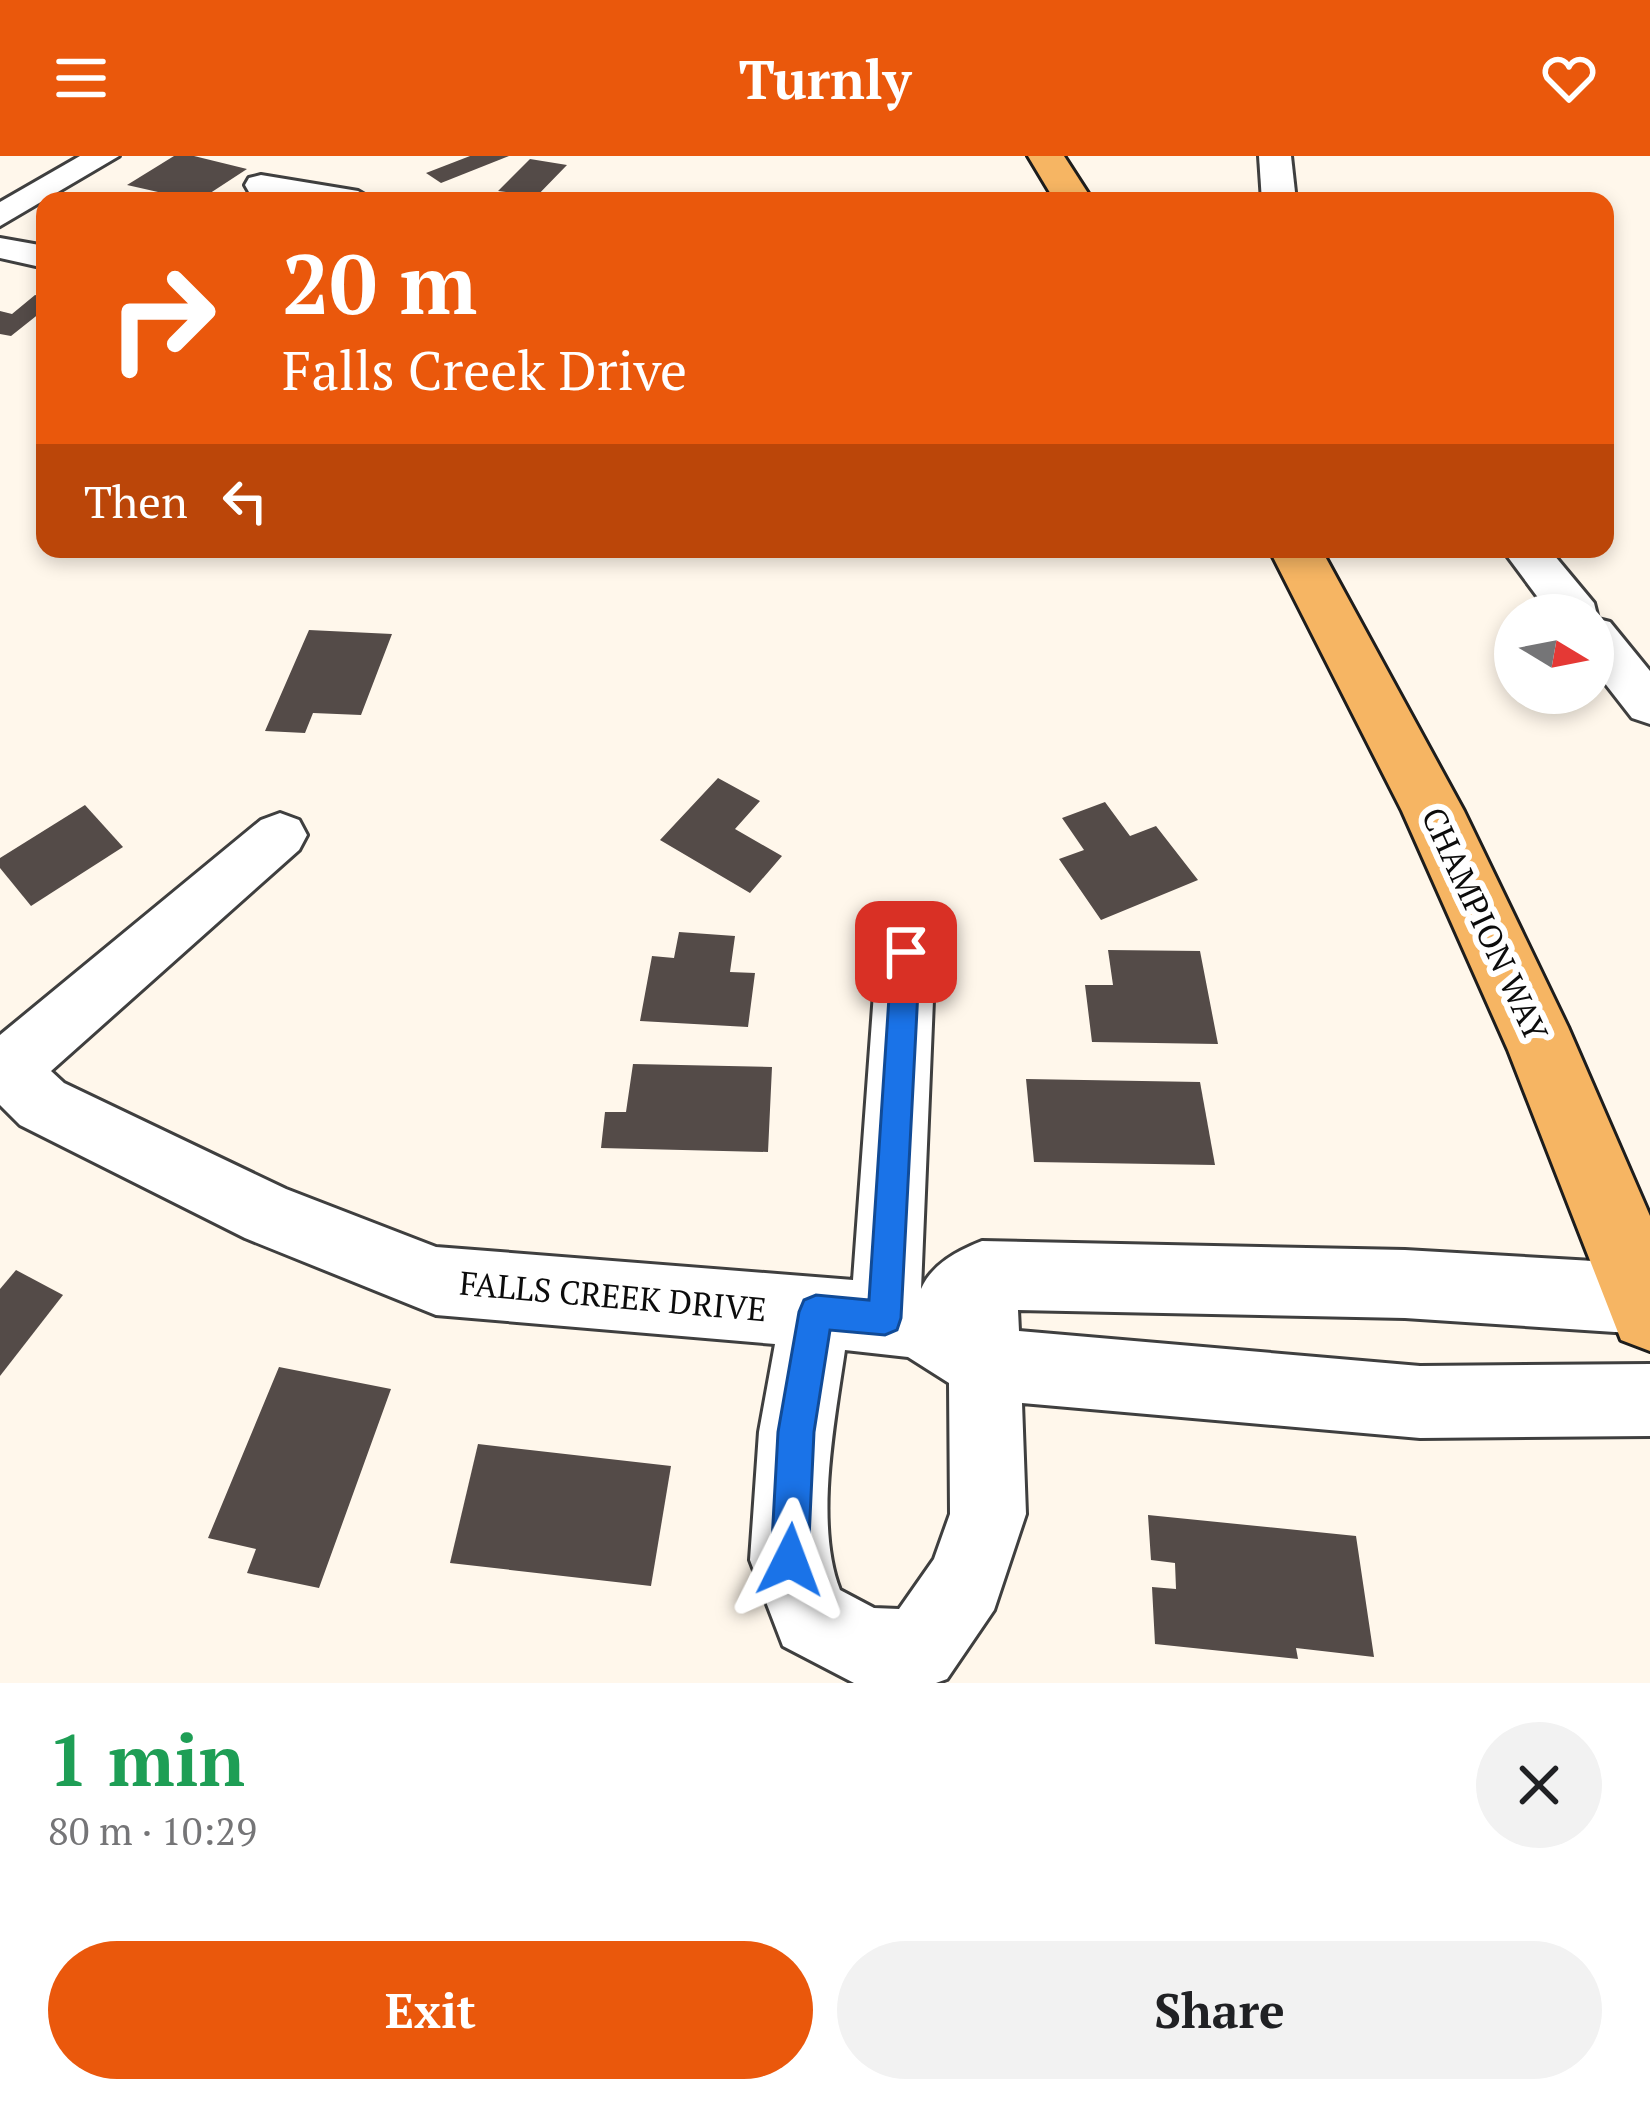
<!DOCTYPE html>
<html lang="en">
<head>
<meta charset="utf-8">
<style>
  :root { --surface:#fff; --page:#f2f2f2; --text:#202124; --muted:#757577; --accent:#ea580c }
  body { margin:0; font-family:"PT Serif",serif; background:var(--page); color:var(--text); height:100vh; display:flex; flex-direction:column; font-size:45px; white-space:nowrap }
  * { box-sizing:border-box; margin:0 }
  p { font-size:39px; color:var(--muted) }
  .icon { flex:none; width:66px; height:66px; fill:none; stroke:currentColor; stroke-width:2; stroke-linecap:round; stroke-linejoin:round }
  .map { position:relative; height:1527px; overflow:hidden }
  .sheet { display:flex; flex-direction:column; background:var(--surface); flex:1 }
  .sheet>* { flex:none }
  .hud { position:absolute; left:36px; top:36px; width:1578px; height:366px; border-radius:24px; box-shadow:0 6px 18px #0003; background:#ea580c; color:#fff; overflow:hidden }
  .needle { width:78px; rotate:100deg }
  .tools { position:absolute; left:1494px; top:438px; display:grid; gap:24px }
  .tools a { display:grid; place-items:center; width:120px; height:120px; border-radius:50%; background:var(--surface); box-shadow:0 6px 18px #0003; font-size:60px }
  .pin { position:absolute; display:grid; place-items:center; width:102px; height:102px; color:#fff; margin:-51px; border-radius:24px; box-shadow:0 6px 18px #0006 }
  .me { position:absolute; width:132px; margin:-66px; rotate:3deg; stroke-linejoin:round; filter:drop-shadow(0 0 9px #0008) }
  .turn { display:flex; align-items:center; gap:42px; height:252px; padding:0 48px; font-size:54px }
  .turn .icon { width:156px; height:156px; stroke-width:2.5 }
  .turn b { display:block; font-size:84px; line-height:102px }
  .then { display:flex; align-items:center; height:114px; padding:0 48px; background:#0003; gap:24px; font-size:45px }
  .round { display:grid; place-items:center; flex:none; width:126px; height:126px; border-radius:63px; background:var(--page) }
  .head { display:flex; align-items:center; justify-content:space-between; height:204px; padding:0 48px }
  h1 { font-size:72px; font-weight:700; line-height:90px; color:#1e9e55 }
  .cta { display:flex; gap:24px; margin-top:auto; padding:24px 48px }
  .cta a { flex:1; height:138px; border-radius:72px; background:var(--accent); color:#fff; font-size:48px; font-weight:700; line-height:138px; text-align:center }
  .cta a+a { background:var(--page); color:var(--text) }
  header { display:flex; justify-content:space-between; align-items:center; height:156px; padding:0 48px; background:var(--accent); color:#fff; font-size:54px; font-weight:700 }
  .map>svg:first-child { display:block }
  .building { fill:#544b48 }
  .lines { fill:none; stroke-linecap:round; stroke-linejoin:round }
  .minor-casing { stroke:#3f3f3f; stroke-width:6 }
  .major-casing { stroke:#1d1d1d; stroke-width:6 }
  .minor { fill:#fff; fill-rule:evenodd }
  .major { fill:#f6b563; fill-rule:evenodd }
  .route { fill:#1a73e8; stroke:#114b97; stroke-width:3 }
  .labels { text-anchor:middle; stroke-width:12; stroke-linejoin:round; paint-order:stroke }
  .street-label { font-size:33px; fill:#0c0c0c; stroke:#fff }
</style>
</head>
<body>
<header><svg class="icon" aria-label="menu" viewBox="0 0 24 24"><path d="M4 6h16M4 12h16M4 18h16"/></svg>Turnly<svg class="icon" aria-label="heart" viewBox="0 0 24 24"><path d="M12 20l-8-8c-3-5 5-10 8-4 3-6 11-1 8 4z"/></svg></header>
<div class="map">
<svg width="1650" height="1527" viewBox="0 0 1650 1527">
  <rect width="100%" height="100%" fill="#fff7eb"/>
  <g class="building">
    <path d="M174,0H194L247,13L198,45L127,29Z"/>
    <path d="M470,0H509L441,27L426,17Z"/>
    <path d="M530,3L567,9L532,45H505L513,37L498,35Z"/>
    <path d="M35,139L45,141V153L11,180L0,178V155L12,158Z"/>
    <path d="M309,474L392,478L361,559L313,557L305,577L265,575Z"/>
    <path d="M718,622L760,645L735,673L782,700L750,737L660,684Z"/>
    <path d="M1105,646L1130,680L1156,670L1198,724L1101,764L1059,703L1084,694L1062,662Z"/>
    <path d="M85,649L123,691L31,750L0,712V702Z"/>
    <path d="M679,776L735,780L730,816L755,817L748,871L640,865L652,800L674,802Z"/>
    <path d="M1108,794L1200,795L1218,888L1092,886L1085,829H1113Z"/>
    <path d="M633,908L772,911L768,996L601,992L605,956H626Z"/>
    <path d="M1026,923L1200,926L1215,1009L1034,1006Z"/>
    <path d="M16,1114L63,1139L0,1220V1133Z"/>
    <path d="M279,1211L391,1233L319,1432L247,1417L256,1393L208,1382Z"/>
    <path d="M478,1288L671,1310L651,1430L450,1407Z"/>
    <path d="M1148,1359L1356,1380L1374,1501L1296,1492L1298,1503L1155,1488L1152,1431L1176,1433L1175,1407L1151,1404Z"/>
  </g>
  <g class="lines">
    <defs>
      <g id="minor">
        <path d="M80,0H119L0,70V46Z"/>
        <path d="M1259,0H1291L1296,45H1262Z"/>
        <path d="M261,19L358,35L375,45H298L249,36L245,29L249,22Z"/>
        <path d="M0,82L45,90V112L0,102Z"/>
        <path d="M1502,393H1549L1594,447L1598,463L1610,466L1650,515V568L1632,562L1593,512V459H1551Z"/>
        <path d="M280,657L299,664L307,679L299,694L51,915L64,927L286,1033L436,1091L853,1124L877,796L885,778L906,771L927,778L935,796L921,1133C932,1108 957,1095 982,1085L1405,1094L1645,1108L1650,1110V1176L1645,1178L1405,1162L1018,1154L1019,1175L1420,1210L1650,1208V1280L1420,1282L1022,1247L1026,1358L994,1454L947,1523L936,1527H854L783,1490L750,1404L759,1276L775,1188L436,1159L245,1082L20,969L0,949V879L261,664ZM845,1194L908,1201L949,1227L950,1358L934,1403L899,1453L874,1452L840,1434C814,1368 835,1264 845,1194Z"/>
      </g>
      <g id="major">
        <path d="M1028,0H1064L1093,45H1055Z"/>
        <path d="M1269,393H1321L1464,655L1568,871L1650,1060V1195L1621,1184L1508,894L1402,655Z"/>
      </g>
    </defs>
    <use href="#minor" class="minor-casing"/>
    <use href="#major" class="major-casing"/>
    <use href="#minor" class="minor"/>
    <use href="#major" class="major"/>
  </g>
  <path class="route" d="M906,784L916,787L920,796L901,1162L897,1174L885,1179L830,1174L814,1276L808,1404L803,1417L790,1423L776,1417L771,1404L778,1276L799,1156L804,1144L816,1139L869,1144L892,796L896,787Z"/>
  <g class="labels">
    <g class="street-label">
      <text transform="translate(1485 768) rotate(65)" y="12">CHAMPION WAY</text>
      <text transform="translate(613 1140) rotate(5)" y="12">FALLS CREEK DRIVE</text>
    </g>
  </g>
</svg>
<div class="tools">
<a><svg class="needle" viewBox="-14 -14 28 28"><path d="M0-13l5 13h-10z" fill="#e53935"/><path d="M0 13l5-13h-10z" fill="#757577"/></svg></a>
</div>
<div class="pin" style="left:906px;top:796px;background:#d93025"><svg class="icon" aria-label="arrive" viewBox="0 0 24 24"><path d="M6 21V4h12l-3 4 3 4H6"/></svg></div>
<svg class="me" style="left:790px;top:1404px" viewBox="-20 -20 40 40"><path d="M0-17L14 15 0 8-14 15z" fill="#1a73e8" stroke="#fff" stroke-width="4"/></svg>
<div class="hud">
<div class="turn"><svg class="icon" aria-label="right" viewBox="0 0 24 24"><path d="M7 20v-9h11M14 6l5 5-5 5"/></svg><div><b>20 m</b>Falls Creek Drive</div></div>
<div class="then">Then<svg class="icon" aria-label="left" viewBox="0 0 24 24"><path d="M17 20v-9H6M10 6l-5 5 5 5"/></svg></div>
</div>
</div>
<section class="sheet">
<div class="head"><div><h1>1 min</h1><p>80 m · 10:29</p></div><a class="round"><svg class="icon" aria-label="close" viewBox="0 0 24 24"><path d="M6 6l12 12M18 6L6 18"/></svg></a></div>
<div class="cta"><a>Exit</a><a>Share</a></div>
</section>
</body>
</html>
